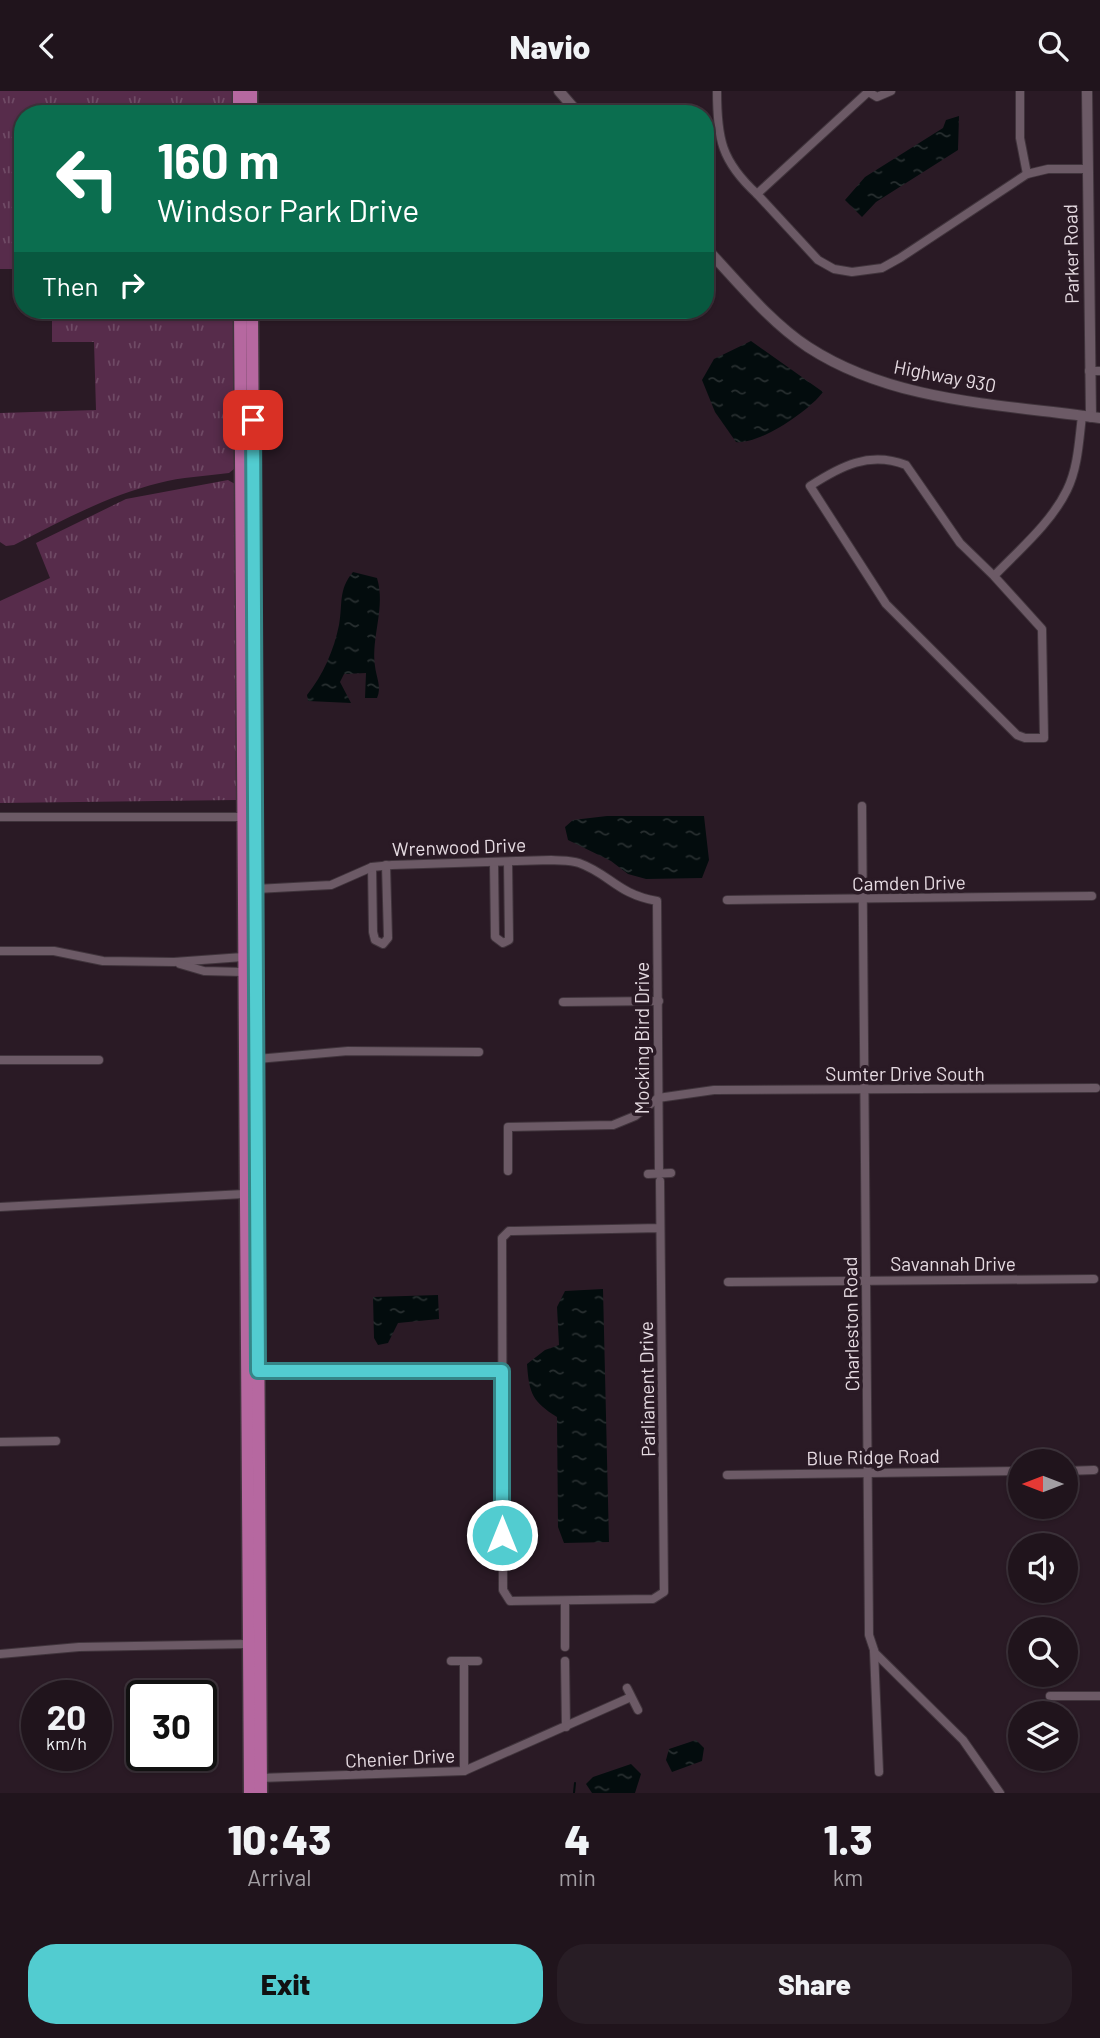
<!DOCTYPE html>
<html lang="en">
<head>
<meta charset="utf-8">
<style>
  :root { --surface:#20141c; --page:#281d25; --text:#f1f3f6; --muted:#a29ea3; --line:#3d333b; --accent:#52ccd0 }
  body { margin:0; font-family:Barlow,sans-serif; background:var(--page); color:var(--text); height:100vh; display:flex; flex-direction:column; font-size:26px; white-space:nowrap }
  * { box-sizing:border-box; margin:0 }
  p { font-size:23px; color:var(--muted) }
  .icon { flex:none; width:38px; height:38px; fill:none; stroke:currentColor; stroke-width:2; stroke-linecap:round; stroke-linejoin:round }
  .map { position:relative; height:1702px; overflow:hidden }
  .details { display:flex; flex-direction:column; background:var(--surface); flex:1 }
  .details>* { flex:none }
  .hud { position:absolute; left:14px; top:14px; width:700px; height:214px; border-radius:28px; box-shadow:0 2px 5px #0004,0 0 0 2px var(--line); background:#0b6e4f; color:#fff; overflow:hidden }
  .needle { width:46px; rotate:270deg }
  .buttons { position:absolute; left:1008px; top:1358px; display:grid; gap:14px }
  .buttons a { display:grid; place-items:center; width:70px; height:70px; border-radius:50%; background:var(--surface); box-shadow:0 2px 5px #0004,0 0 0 2px var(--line); font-size:35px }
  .speed { position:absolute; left:21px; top:1589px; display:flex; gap:14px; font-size:35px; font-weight:700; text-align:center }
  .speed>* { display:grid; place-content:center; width:91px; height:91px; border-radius:50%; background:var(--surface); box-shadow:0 2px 5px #0004,0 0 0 2px var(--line); line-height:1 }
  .speed small { font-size:18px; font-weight:400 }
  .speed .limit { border:4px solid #111; border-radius:10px; background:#fff; color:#111 }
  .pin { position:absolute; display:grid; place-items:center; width:60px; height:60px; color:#fff; margin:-30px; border-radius:14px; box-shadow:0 4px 10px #0006 }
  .me { position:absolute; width:77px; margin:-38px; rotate:0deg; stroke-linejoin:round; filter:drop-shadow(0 0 5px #0008) }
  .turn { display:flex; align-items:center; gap:24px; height:147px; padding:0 28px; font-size:32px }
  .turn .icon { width:91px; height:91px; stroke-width:2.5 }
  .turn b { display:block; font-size:49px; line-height:60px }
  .then { display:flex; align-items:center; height:66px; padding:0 28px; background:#0003; gap:14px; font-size:26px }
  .eta { display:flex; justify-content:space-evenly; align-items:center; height:119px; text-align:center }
  .eta b { font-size:42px; font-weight:800; line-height:49px }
  .button { display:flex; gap:14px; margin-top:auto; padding:14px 28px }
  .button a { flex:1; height:80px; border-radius:28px; background:var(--accent); color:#111; font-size:28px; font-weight:800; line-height:80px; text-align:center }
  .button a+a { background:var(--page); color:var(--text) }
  header { display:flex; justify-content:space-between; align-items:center; height:91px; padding:0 28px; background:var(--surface); font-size:32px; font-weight:800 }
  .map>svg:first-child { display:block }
  .grass { fill:url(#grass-tufts) }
  .water { fill:url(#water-ripples) }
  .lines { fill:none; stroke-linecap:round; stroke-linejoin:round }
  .stream { stroke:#030c0d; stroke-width:2 }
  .minor-casing { stroke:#40343c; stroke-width:10 }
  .tertiary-casing { stroke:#40343c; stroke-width:12 }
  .primary-casing { stroke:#40343c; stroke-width:15 }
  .minor { stroke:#6c5a66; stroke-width:8 }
  .tertiary { stroke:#6c5a66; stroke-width:10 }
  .primary { stroke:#b668a0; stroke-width:12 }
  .route-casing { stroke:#358587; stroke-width:18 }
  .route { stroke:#52ccd0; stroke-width:12 }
  .labels { text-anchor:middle; stroke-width:7; stroke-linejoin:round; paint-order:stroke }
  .street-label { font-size:19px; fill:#e5dae1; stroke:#2a1a25 }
</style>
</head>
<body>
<header><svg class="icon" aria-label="back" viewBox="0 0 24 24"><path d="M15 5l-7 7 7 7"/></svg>Navio<svg class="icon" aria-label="search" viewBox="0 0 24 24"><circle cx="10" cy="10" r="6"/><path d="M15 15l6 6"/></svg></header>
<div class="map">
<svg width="1100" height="1702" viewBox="0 0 1100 1702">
  <defs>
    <pattern id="grass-tufts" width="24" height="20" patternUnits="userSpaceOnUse" patternTransform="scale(1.75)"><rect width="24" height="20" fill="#572c4b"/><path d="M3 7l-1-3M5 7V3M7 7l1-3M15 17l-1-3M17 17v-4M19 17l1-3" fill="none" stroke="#6f4a65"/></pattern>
    <pattern id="water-ripples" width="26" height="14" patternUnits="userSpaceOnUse" patternTransform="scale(1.75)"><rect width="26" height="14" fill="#030c0d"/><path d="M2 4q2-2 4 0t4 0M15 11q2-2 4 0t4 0" fill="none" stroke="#282f30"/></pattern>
  </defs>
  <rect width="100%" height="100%" fill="#2a1a25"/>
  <g class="grass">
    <path d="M0,0H232V23H23V178H0Z"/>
    <path d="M52,219H233L234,378L229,382C206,385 181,386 159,392C107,405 61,430 14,454L6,455L0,451V322L96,319L94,251H52Z"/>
    <path d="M228,389L235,393L236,709L0,712V510L50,487L36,452L126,408Z"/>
  </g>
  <g class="water">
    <path d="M959,25L958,59L876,111L862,126L845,109L865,86L943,37L946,29Z"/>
    <path d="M751,250L823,301C809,320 759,354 736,351L715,321L702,289L714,268Z"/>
    <path d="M353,481L377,487C386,516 371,546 375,575C376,586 382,596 377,607H365L366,582L344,583L340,591L351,612L308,610L307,604C323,584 334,559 339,534C343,512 338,499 353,481Z"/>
    <path d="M607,725H704L709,769L702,787L646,788L628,783L611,770L568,749L565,736L573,729Z"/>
    <path d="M603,1198L609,1451L564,1452L558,1436L557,1326C533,1311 529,1303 527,1273L545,1259L559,1254L557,1216L565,1200Z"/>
    <path d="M438,1204L439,1228L398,1232L388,1252L378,1254L374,1247L373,1206Z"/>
    <path d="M696,1649L704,1657L702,1670L672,1681L666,1669L669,1658Z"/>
    <path d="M631,1673L641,1683L635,1702H592L586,1693L593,1686Z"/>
  </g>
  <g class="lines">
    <path class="stream" d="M574,1702L575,1692"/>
    <defs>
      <g id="minor">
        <path d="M717,0C717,47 721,70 757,103"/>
        <path d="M867,0L877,6L891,0"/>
        <path d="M1020,0V47L1027,83"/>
        <path d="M868,1L757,103L818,169L834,178L852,181L882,177L900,167L1027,83L1048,78H1087"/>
        <path d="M1089,280H1100"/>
        <path d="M994,485L960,452L906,374C869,360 841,375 810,395L886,513L1017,644L1025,647H1044L1042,538L994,485C1019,459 1051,432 1067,399C1078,377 1079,349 1082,325"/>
        <path d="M862,715L869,1544L875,1562L963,1649L1000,1702"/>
        <path d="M0,726H242"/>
        <path d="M494,772L495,846L503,852L509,849L508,771"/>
        <path d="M372,776L373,841L375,849L383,853L388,847L386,774"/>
        <path d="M256,798L331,794L372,776L392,774L551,769C560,770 570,769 579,772C610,783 617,803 657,810L659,1083"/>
        <path d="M727,809L1092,805"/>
        <path d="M0,860H54L103,870L174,871L243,866"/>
        <path d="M180,873L204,880L244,881"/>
        <path d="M563,911L659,910"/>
        <path d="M257,968L348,960L479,961"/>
        <path d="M0,969H99"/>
        <path d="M508,1080V1036L613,1034L635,1025L658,1007L714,999L1096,997"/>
        <path d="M648,1083L671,1082"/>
        <path d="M660,1090L664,1501L653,1508L510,1510L503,1499L502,1147L509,1140H514L660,1137"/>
        <path d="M0,1116L244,1103"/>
        <path d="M728,1191L1094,1188"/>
        <path d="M258,1280H501"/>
        <path d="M0,1351L56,1350"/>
        <path d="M1066,1380L1094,1379"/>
        <path d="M727,1384L1020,1380"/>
        <path d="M565,1510V1556"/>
        <path d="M874,1560L879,1681"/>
        <path d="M0,1563L79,1556L247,1553"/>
        <path d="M451,1570H478"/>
        <path d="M464,1570V1680"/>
        <path d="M565,1570L566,1636"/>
        <path d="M627,1597L638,1619"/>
        <path d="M1050,1605H1100"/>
        <path d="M259,1687L464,1680L631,1606"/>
      </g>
      <g id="tertiary">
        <path d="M559,0L579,23"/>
        <path d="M1087,0L1091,326"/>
        <path d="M705,156C738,191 769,230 808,256C894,312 1002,313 1100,327"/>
      </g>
      <g id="primary">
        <path d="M239,0V23"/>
        <path d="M251,0V23"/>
        <path d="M240,219L250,1702"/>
        <path d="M252,219L261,1702"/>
      </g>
    </defs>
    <use href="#minor" class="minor-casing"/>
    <use href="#tertiary" class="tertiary-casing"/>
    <use href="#primary" class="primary-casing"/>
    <use href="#minor" class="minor"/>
    <use href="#tertiary" class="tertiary"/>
    <use href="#primary" class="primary"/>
  </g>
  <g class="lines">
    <defs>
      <path id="route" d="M253,329L258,1280H502V1444"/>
    </defs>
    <use href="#route" class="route-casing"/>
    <use href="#route" class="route"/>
  </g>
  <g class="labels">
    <g class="street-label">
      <text transform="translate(1071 163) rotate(-91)" y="7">Parker Road</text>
      <text transform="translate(945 285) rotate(11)" y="7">Highway 930</text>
      <text transform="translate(459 756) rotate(-2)" y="7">Wrenwood Drive</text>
      <text transform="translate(909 792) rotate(-1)" y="7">Camden Drive</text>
      <text transform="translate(642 947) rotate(-90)" y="7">Mocking Bird Drive</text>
      <text x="905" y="990">Sumter Drive South</text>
      <text x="953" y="1180">Savannah Drive</text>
      <text transform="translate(851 1233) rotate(-91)" y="7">Charleston Road</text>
      <text transform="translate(647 1298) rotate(-91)" y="7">Parliament Drive</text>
      <text transform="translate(873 1366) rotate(-1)" y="7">Blue Ridge Road</text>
      <text transform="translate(400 1667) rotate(-3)" y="7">Chenier Drive</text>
    </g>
  </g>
</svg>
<div class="buttons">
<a><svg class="needle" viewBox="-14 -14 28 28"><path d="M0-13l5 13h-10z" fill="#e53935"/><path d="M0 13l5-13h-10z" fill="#a29ea3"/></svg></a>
<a><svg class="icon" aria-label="sound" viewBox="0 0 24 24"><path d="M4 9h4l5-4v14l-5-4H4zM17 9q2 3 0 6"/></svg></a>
<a><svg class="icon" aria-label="search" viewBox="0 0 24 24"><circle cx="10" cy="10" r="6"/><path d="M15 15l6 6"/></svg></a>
<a><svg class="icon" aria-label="layers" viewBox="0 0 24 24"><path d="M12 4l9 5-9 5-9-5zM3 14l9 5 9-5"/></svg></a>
</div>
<div class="speed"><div>20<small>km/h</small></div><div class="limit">30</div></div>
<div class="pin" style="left:253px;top:329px;background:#d93025"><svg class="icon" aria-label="arrive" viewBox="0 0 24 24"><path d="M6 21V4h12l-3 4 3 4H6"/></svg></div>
<svg class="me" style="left:502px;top:1444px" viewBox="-20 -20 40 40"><circle r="17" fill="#52ccd0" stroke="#fff" stroke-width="3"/><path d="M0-11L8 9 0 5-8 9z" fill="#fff"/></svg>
<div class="hud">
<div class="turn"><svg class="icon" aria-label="left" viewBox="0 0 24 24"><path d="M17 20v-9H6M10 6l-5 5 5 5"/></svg><div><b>160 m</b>Windsor Park Drive</div></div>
<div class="then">Then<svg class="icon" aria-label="right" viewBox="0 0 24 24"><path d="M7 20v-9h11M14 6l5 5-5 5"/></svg></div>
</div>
</div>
<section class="details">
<div class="eta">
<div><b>10:43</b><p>Arrival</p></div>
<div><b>4</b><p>min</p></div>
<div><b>1.3</b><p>km</p></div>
</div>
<div class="button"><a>Exit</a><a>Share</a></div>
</section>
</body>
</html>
